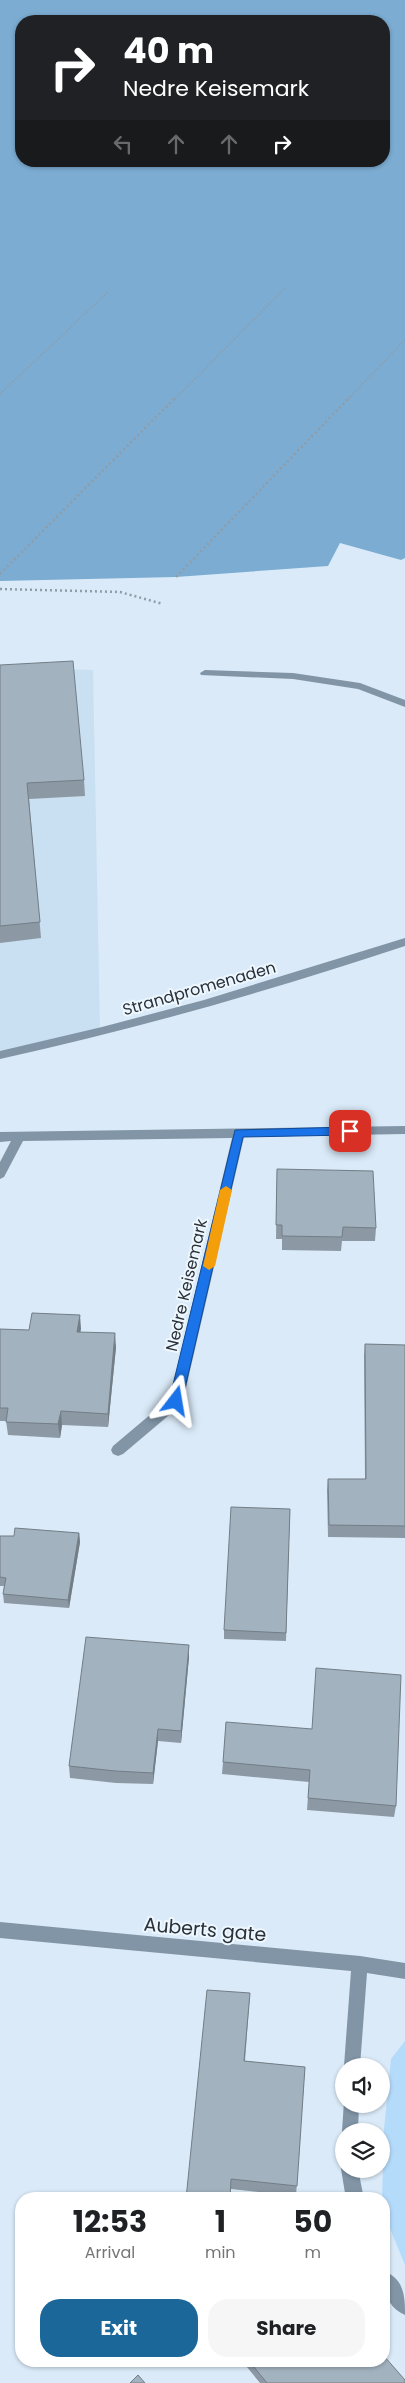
<!DOCTYPE html>
<html lang="en">
<head>
<meta charset="utf-8">
<style>
  :root { --surface:#fff; --page:#f6f6f6; --text:#202124; --muted:#757577; --accent:#1b679a }
  body { margin:0; font-family:Poppins,sans-serif; background:var(--page); color:var(--text); height:100vh; display:flex; flex-direction:column; font-size:19px; white-space:nowrap }
  * { box-sizing:border-box; margin:0 }
  p { font-size:16px; color:var(--muted) }
  .icon { flex:none; width:28px; height:28px; fill:none; stroke:currentColor; stroke-width:2; stroke-linecap:round; stroke-linejoin:round }
  .map { position:relative; flex:1; overflow:hidden }
  .drawer { position:absolute; left:15px; top:2192px; width:375px; height:175px; display:flex; flex-direction:column; background:var(--surface); border-radius:20px; box-shadow:0 1px 4px #0004 }
  .drawer>* { flex:none }
  .guide { position:absolute; left:15px; top:15px; width:375px; height:152px; border-radius:20px; box-shadow:0 1px 4px #0004; background:#202124; color:#fff; overflow:hidden }
  .fabs { position:absolute; left:335px; top:2058px; display:grid; gap:10px }
  .fabs a { display:grid; place-items:center; width:55px; height:55px; border-radius:50%; background:var(--surface); box-shadow:0 1px 4px #0004; font-size:25px }
  .pin { position:absolute; display:grid; place-items:center; width:42px; height:42px; color:#fff; margin:-21px; border-radius:10px; box-shadow:0 2px 8px #0006 }
  .me { position:absolute; width:55px; margin:-28px; rotate:14deg; stroke-linejoin:round; filter:drop-shadow(0 0 4px #0008) }
  .turn { display:flex; align-items:center; gap:18px; height:105px; padding:0 25px; font-size:22px }
  .turn .icon { width:65px; height:65px; stroke-width:2.5 }
  .turn b { display:block; font-size:35px; line-height:42px }
  .lanes { display:flex; align-items:center; height:48px; padding:0 25px; background:#0003; justify-content:center; gap:25px; direction:ltr }
  .lanes .off { opacity:.35 }
  .eta { display:flex; justify-content:space-evenly; align-items:center; height:85px; text-align:center }
  .eta b { font-size:30px; font-weight:700; line-height:35px }
  .button { display:flex; gap:10px; margin-top:auto; padding:10px 25px }
  .button a { flex:1; height:58px; border-radius:20px; background:var(--accent); color:#fff; font-size:20px; font-weight:700; line-height:58px; text-align:center }
  .button a+a { background:var(--page); color:var(--text) }
  .map>svg:first-child { display:block }
  .built { fill:#c9dff2 }
  .green { fill:#b5dbfb }
  .water { fill:#7cacd2; fill-rule:evenodd }
  .lines { fill:none; stroke-linecap:round; stroke-linejoin:round }
  .path-far1 { stroke:#909ca6; stroke-width:2; stroke-dasharray:1 2.5; stroke-linecap:butt }
  .path { stroke:#909ca6; stroke-width:2.5; stroke-dasharray:2 3; stroke-linecap:butt }
  .minor { fill:#8195a6; fill-rule:evenodd }
  .wall { fill:#8c99a4 }
  .shaded-wall { fill:#727d86 }
  .building { fill:#a3b2bf; stroke:#727d86 }
  .route { fill:#1a73e8; stroke:#114b97 }
  .slow { fill:#f59e0b }
  .labels { text-anchor:middle; stroke-width:4; stroke-linejoin:round; paint-order:stroke }
  .street-label { font-size:16px; fill:#2b3136; stroke:#edf7ff }
  .near-street-label { font-size:19px; fill:#2b3136; stroke:#edf7ff }
</style>
</head>
<body>
<div class="map">
<svg width="405" height="2383" viewBox="0 0 405 2383">
  <rect width="100%" height="100%" fill="#daeaf8"/>
  <path class="built" d="M0,667L93,670L100,1034L0,1055Z"/>
  <path class="green" d="M405,2041V2265L384,2214V2199H382L384,2129L391,2059Z"/>
  <path class="water" d="M0,0H405V558L401,560L340,543L328,566L176,577L0,581ZM21,21H384V161H21Z"/>
  <g class="lines">
    <g class="path-far1">
      <path d="M0,394L109,291"/>
      <path d="M175,399L286,287"/>
      <path d="M348,399L405,340"/>
    </g>
    <g class="path">
      <path d="M0,574L176,397"/>
      <path d="M176,577L350,397"/>
      <path d="M0,589L120,592L163,604"/>
    </g>
    <g class="minor">
      <path d="M205,670L293,673L360,683L405,700V707L358,689L293,679L201,675L200,673Z"/>
      <path d="M405,938V946C272,990 137,1029 0,1059V1051L102,1027L204,1000Z"/>
      <path d="M405,1126V1134L244,1137L183,1401L181,1405L123,1454L118,1456L113,1454L111,1450L113,1446L170,1398L232,1138L23,1141L4,1177L0,1179V1162L11,1141L0,1142V1132Z"/>
      <path d="M0,1922L360,1956L405,1963V1979L367,1973L360,2066H344L351,1971L0,1938Z"/>
      <path d="M344,2101V2104H359L358,2131H344V2136L342,2131Z"/>
      <path d="M344,2163V2169H358L364,2199H346L341,2169Z"/>
      <path d="M384,2271C404,2279 405,2296 405,2315C386,2307 383,2289 384,2271Z"/>
    </g>
  </g>
  <g class="wall">
    <path d="M0,665L84,780L85,796L29,799L41,938L0,943Z"/>
    <path d="M277,1169L376,1228L375,1241H342L341,1251L282,1250V1239H276Z"/>
    <path d="M80,1315V1332L116,1347L108,1427L62,1425L60,1438L8,1435L6,1421H0V1329L29,1330Z"/>
    <path d="M365,1344L405,1345V1538L328,1537L327,1490L328,1479H365L364,1356Z"/>
    <path d="M290,1509L286,1641L224,1639V1630Z"/>
    <path d="M79,1533L80,1542L69,1608L4,1603L3,1594L4,1586H0V1536H14Z"/>
    <path d="M189,1657L181,1743L158,1741L153,1784L116,1783L70,1778L69,1766Z"/>
    <path d="M226,1722L396,1806L394,1817L307,1810L309,1782L222,1774L223,1762Z"/>
    <path d="M250,1993L245,2061L305,2067L296,2196L231,2189L186,2199Z"/>
    <path d="M242,2361H384L405,2383H260Z"/>
  </g>
  <g class="shaded-wall">
    <path d="M80,1315L81,1329L78,1345L77,1332Z"/>
    <path d="M115,1333L116,1347L108,1427V1414Z"/>
    <path d="M61,1411L62,1425L60,1438L58,1424Z"/>
    <path d="M79,1533L80,1542L69,1608L68,1600Z"/>
    <path d="M189,1645V1657L181,1743V1731Z"/>
    <path d="M158,1729V1741L153,1784V1773Z"/>
  </g>
  <g class="building">
    <path d="M73,661L84,780L27,783L40,922L0,926V665Z"/>
    <path d="M277,1169L373,1171L376,1228L343,1227L342,1237L282,1236V1225H276Z"/>
    <path d="M32,1313L80,1315L77,1332L115,1333L108,1414L61,1411L58,1424L6,1422L8,1408H0V1329L29,1330Z"/>
    <path d="M365,1344L405,1345V1526L329,1525L328,1479H366Z"/>
    <path d="M231,1507L290,1509L286,1633L224,1630Z"/>
    <path d="M15,1528L79,1533L68,1600L3,1594L6,1578L0,1577V1536H14Z"/>
    <path d="M86,1637L189,1645L181,1731L158,1729L153,1773L115,1771L69,1766Z"/>
    <path d="M316,1668L401,1675L396,1806L308,1798L310,1770L223,1762L226,1722L312,1729Z"/>
    <path d="M207,1990L250,1993L244,2061L305,2067L297,2186L231,2179L230,2199H186Z"/>
    <path d="M384,2356L405,2380V2383H267L249,2361H384Z"/>
    <path d="M138,2375L145,2383H130Z"/>
  </g>
  <path class="route" d="M350,1127L355,1131L350,1135L243,1137L182,1401L176,1406L171,1404L169,1401L235,1130Z"/>
  <path class="slow" d="M226,1186L232,1190L215,1266L209,1270L203,1266L220,1190Z"/>
  <g class="labels">
    <g class="street-label">
      <text transform="translate(199 988) rotate(-16)" y="6">Strandpromenaden</text>
      <text transform="translate(186 1285) rotate(-77)" y="6">Nedre Keisemark</text>
    </g>
    <g class="near-street-label">
      <text transform="translate(205 1929) rotate(5)" y="7">Auberts gate</text>
    </g>
  </g>
</svg>
<div class="fabs">
<a><svg class="icon" aria-label="sound" viewBox="0 0 24 24"><path d="M4 9h4l5-4v14l-5-4H4zM17 9q2 3 0 6"/></svg></a>
<a><svg class="icon" aria-label="layers" viewBox="0 0 24 24"><path d="M12 4l9 5-9 5-9-5zM3 14l9 5 9-5"/></svg></a>
</div>
<div class="pin" style="left:350px;top:1131px;background:#d93025"><svg class="icon" aria-label="arrive" viewBox="0 0 24 24"><path d="M6 21V4h12l-3 4 3 4H6"/></svg></div>
<svg class="me" style="left:176px;top:1401px" viewBox="-20 -20 40 40"><path d="M0-17L14 15 0 8-14 15z" fill="#1a73e8" stroke="#fff" stroke-width="4"/></svg>
<div class="guide">
<div class="turn"><svg class="icon" aria-label="right" viewBox="0 0 24 24"><path d="M7 20v-9h11M14 6l5 5-5 5"/></svg><div><b>40 m</b>Nedre Keisemark</div></div>
<div class="lanes"><svg class="icon off" aria-label="left" viewBox="0 0 24 24"><path d="M17 20v-9H6M10 6l-5 5 5 5"/></svg><svg class="icon off" aria-label="ahead" viewBox="0 0 24 24"><path d="M12 20V5M6 11l6-6 6 6"/></svg><svg class="icon off" aria-label="ahead" viewBox="0 0 24 24"><path d="M12 20V5M6 11l6-6 6 6"/></svg><svg class="icon" aria-label="right" viewBox="0 0 24 24"><path d="M7 20v-9h11M14 6l5 5-5 5"/></svg></div>
</div>
<section class="drawer">
<div class="eta">
<div><b>12:53</b><p>Arrival</p></div>
<div><b>1</b><p>min</p></div>
<div><b>50</b><p>m</p></div>
</div>
<div class="button"><a>Exit</a><a>Share</a></div>
</section>
</div>
</body>
</html>
